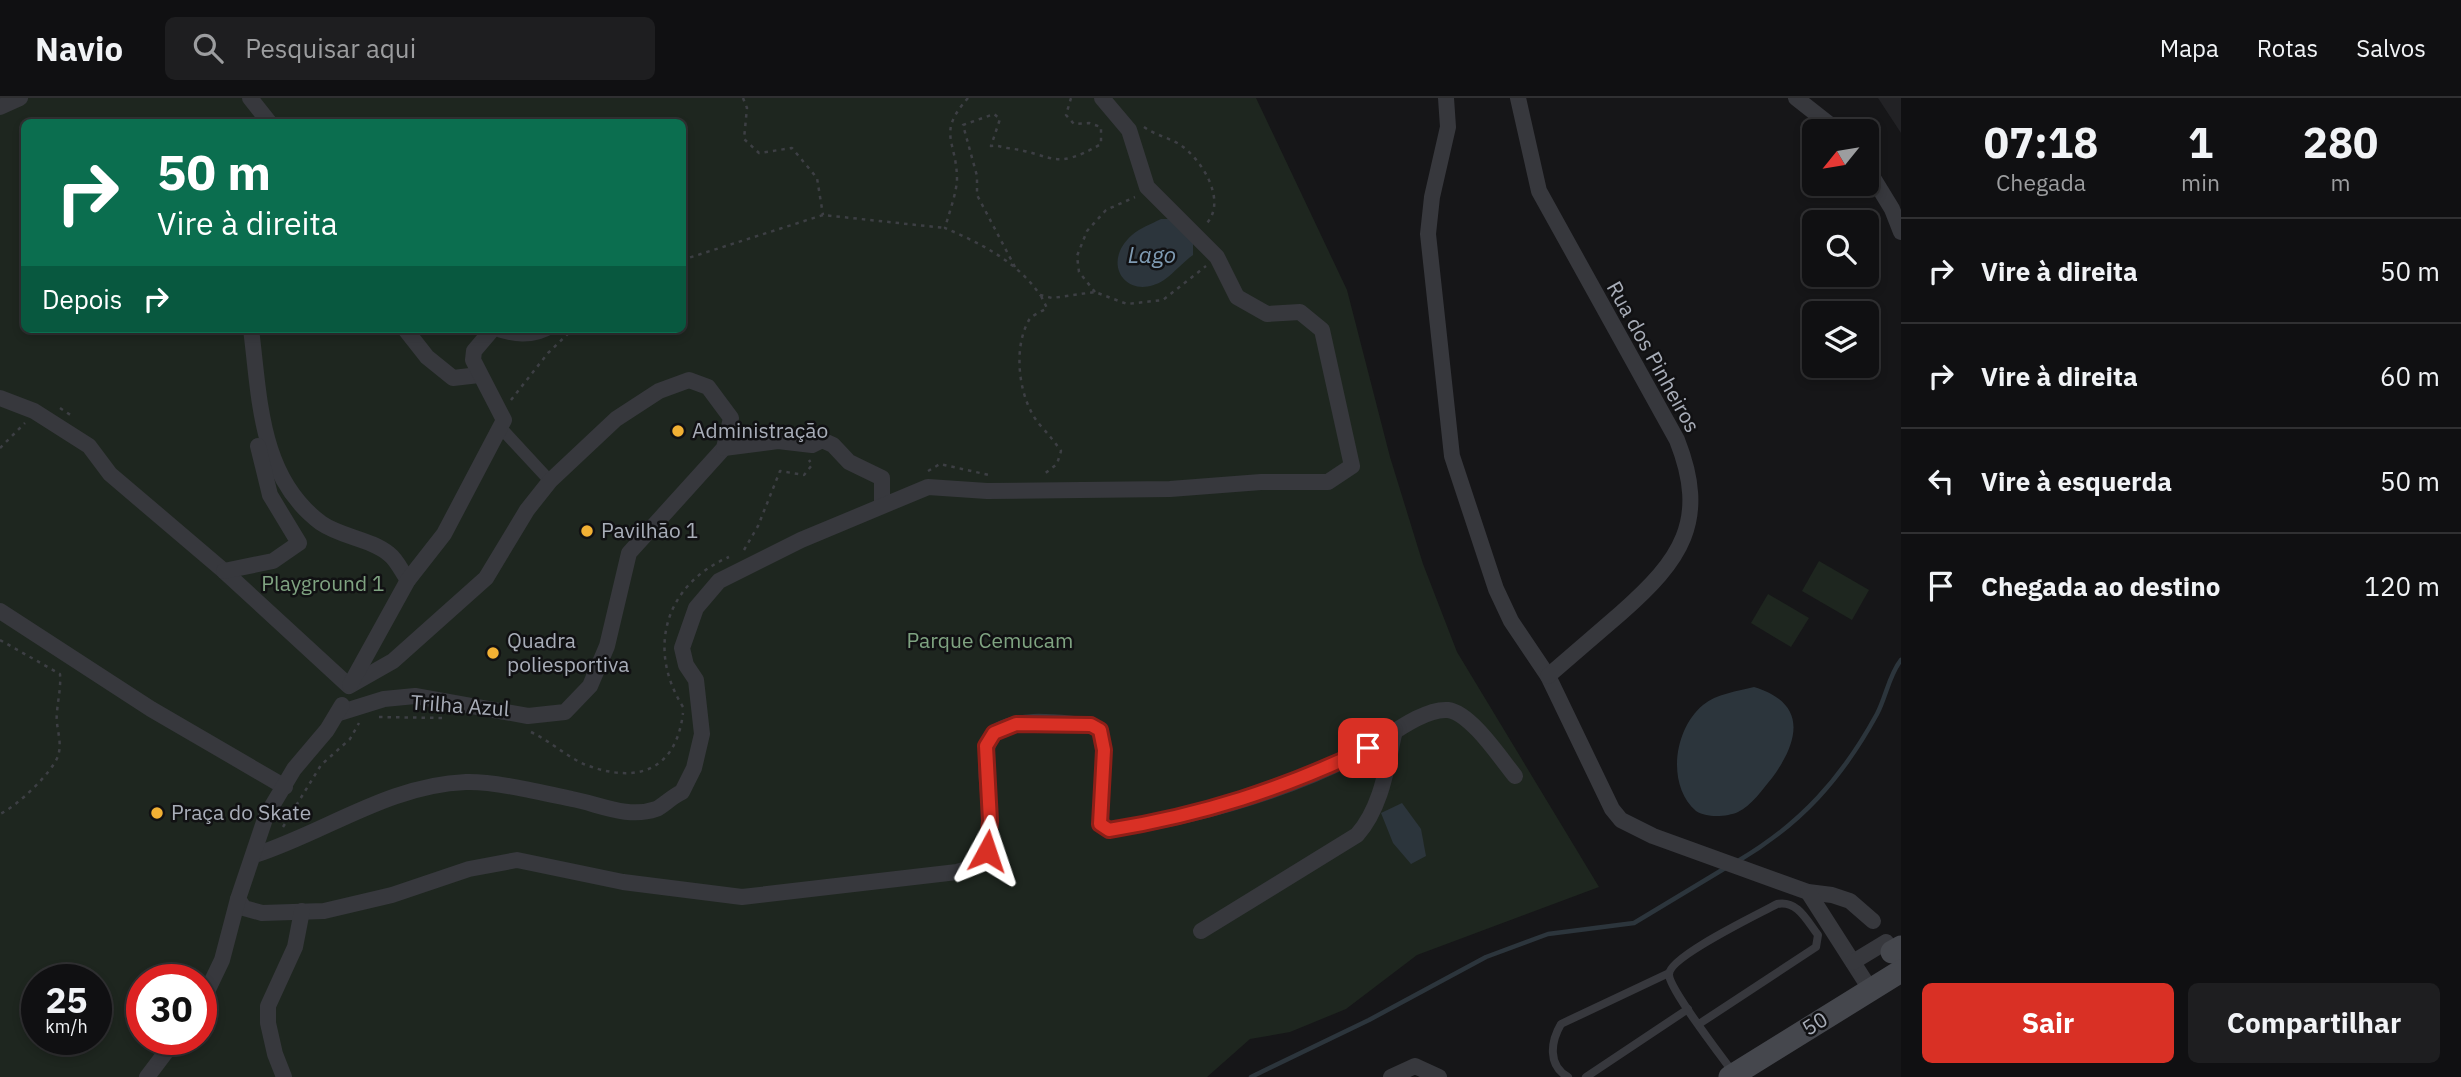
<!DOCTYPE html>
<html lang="pt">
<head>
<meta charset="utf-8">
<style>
  :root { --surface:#101012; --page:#1e1e20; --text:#f1f3f6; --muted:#9c9d9f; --line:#303032; --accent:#d93025 }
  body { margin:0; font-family:"IBM Plex Sans",sans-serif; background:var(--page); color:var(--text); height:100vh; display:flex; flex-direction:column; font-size:26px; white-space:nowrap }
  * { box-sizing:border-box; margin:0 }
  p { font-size:23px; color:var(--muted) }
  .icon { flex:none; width:38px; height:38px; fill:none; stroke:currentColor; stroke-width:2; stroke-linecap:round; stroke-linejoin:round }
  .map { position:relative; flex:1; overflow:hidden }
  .side { display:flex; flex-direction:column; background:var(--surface); width:560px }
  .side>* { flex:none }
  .top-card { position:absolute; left:21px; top:21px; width:665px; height:214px; border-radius:10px; box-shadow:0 4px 10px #0003,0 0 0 2px var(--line); background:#0b6e4f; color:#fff; overflow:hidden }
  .needle { width:46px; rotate:240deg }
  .fabs { position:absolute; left:1802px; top:21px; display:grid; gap:14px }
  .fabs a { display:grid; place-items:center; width:77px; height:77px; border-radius:10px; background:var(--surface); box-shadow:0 4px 10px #0003,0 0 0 2px var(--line); font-size:35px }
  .speed { position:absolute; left:21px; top:866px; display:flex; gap:14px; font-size:35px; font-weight:700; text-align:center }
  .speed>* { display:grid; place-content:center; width:91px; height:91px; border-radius:50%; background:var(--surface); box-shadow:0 4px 10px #0003,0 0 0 2px var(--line); line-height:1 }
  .speed small { font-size:18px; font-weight:400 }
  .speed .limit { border:10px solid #d22; background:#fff; color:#111 }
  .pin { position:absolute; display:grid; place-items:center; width:60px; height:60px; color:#fff; margin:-30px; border-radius:14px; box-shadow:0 4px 10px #0006 }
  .me { position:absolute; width:77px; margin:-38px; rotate:5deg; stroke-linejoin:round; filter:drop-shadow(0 0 5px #0008) }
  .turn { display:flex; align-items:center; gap:24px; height:147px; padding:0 21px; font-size:32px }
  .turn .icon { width:91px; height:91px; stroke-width:2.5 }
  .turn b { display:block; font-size:49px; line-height:60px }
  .then { display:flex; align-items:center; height:66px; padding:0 21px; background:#0003; gap:14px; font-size:26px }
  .eta { display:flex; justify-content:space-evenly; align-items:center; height:119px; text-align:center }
  .eta b { font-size:42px; font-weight:700; line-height:49px }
  .primary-button { display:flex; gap:14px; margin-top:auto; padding:14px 21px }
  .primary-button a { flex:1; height:80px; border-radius:10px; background:var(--accent); color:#fff; font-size:28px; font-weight:700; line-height:80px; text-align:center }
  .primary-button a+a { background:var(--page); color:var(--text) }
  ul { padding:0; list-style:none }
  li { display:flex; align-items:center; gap:21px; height:105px; padding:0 21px; border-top:2px solid var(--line) }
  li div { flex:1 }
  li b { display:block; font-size:26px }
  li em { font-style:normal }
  header { display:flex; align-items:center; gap:42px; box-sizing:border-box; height:98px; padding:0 35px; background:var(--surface); border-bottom:2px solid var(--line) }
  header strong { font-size:33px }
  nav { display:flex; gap:38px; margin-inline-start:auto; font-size:24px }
  .search { width:490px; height:63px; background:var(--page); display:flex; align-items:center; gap:18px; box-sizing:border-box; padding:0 24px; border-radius:10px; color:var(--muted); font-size:26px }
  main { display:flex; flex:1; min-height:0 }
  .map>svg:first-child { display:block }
  .built { fill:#222225 }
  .green { fill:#1e261f; fill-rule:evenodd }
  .water { fill:#2c353c }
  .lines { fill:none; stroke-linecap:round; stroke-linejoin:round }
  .stream { stroke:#2c353c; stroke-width:4.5 }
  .path { stroke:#3d3f44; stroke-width:2.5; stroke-dasharray:3.5 5; stroke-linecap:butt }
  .service { stroke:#37383d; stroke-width:8 }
  .pedestrian { stroke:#37383d; stroke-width:12 }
  .minor { stroke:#37383d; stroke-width:16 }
  .secondary { stroke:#45474d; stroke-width:23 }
  .route-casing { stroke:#8d1f18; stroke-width:18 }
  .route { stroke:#d93025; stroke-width:12 }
  .poi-dot { fill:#f2b134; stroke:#111113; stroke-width:2.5 }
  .labels { text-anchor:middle; stroke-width:5; stroke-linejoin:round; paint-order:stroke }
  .street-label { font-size:21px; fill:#a8adb8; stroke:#111113 }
  .poi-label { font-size:21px; fill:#a8adb8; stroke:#111113; text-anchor:start }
  .park-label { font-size:21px; fill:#7fa381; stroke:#111113 }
  .water-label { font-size:23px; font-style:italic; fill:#7f9bb3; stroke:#111113 }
</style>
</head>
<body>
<header>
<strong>Navio</strong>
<div class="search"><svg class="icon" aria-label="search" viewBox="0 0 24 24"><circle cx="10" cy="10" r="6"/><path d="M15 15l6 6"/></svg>Pesquisar aqui</div>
<nav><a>Mapa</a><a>Rotas</a><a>Salvos</a></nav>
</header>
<main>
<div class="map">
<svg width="1901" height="979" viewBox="0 0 1901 979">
  <rect width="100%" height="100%" fill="#161618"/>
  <path class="built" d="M1878,0H1901V35Z"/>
  <g class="green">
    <path d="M0,0H1256L1347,192L1390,359L1423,466L1457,554L1599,789L1417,857L1346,911L1290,934L1250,941L1207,979H0ZM24,24H682V231H24ZM37,882H96V942H37ZM142,882H201V942H142Z"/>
    <path d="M1819,463L1869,492L1852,522L1802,493Z"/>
    <path d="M1768,496L1809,520L1791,549L1751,525Z"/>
  </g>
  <g class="water">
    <path d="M1161,121H1174L1193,140V157C1183,164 1174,175 1164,182C1128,205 1099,166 1132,137C1140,130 1151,126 1161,121Z"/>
    <path d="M1754,589C1807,605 1800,642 1772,680C1763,691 1751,708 1738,714C1727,719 1706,720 1696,713C1666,687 1674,631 1703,607C1716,596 1738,593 1754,589Z"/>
    <path d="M1402,705L1421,731L1426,758L1411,766L1393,745L1381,715Z"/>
  </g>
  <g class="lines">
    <g class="stream">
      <path d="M1738,763C1801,726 1842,680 1877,616C1886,599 1889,577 1901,562"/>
      <path d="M1251,979L1369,922L1486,859L1548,836L1634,825L1727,769"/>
    </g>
    <g class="path">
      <path d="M743,0L747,10L744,41L759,55L792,50L817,80L823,117"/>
      <path d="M968,0C936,36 957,42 957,82C956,97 949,115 945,130C980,145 1018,164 1040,197L1052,200L1095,194L1127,206L1163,202L1206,168"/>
      <path d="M1144,29C1155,37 1167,39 1179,46C1202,61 1227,102 1207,125"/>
      <path d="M682,162L823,117L945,130"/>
      <path d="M1015,169L977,97V78L963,27L994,16L1000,21L991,48C998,47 1000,49 1007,50C1055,56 1052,74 1101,46V29L1089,25L1074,26L1066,17L1071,0"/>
      <path d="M1095,194L1079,174L1077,158L1087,133L1106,112L1135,99"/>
      <path d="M1041,198L1047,210C1041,214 1032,217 1029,222C1012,251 1019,303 1040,327C1048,336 1054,343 1061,353L1057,366L1043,377"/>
      <path d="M511,302L548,255L573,231"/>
      <path d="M60,310L72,318"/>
      <path d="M0,350L25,325"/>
      <path d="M928,373L940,366L989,377"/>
      <path d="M744,452L758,428L780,373L804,377L812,367L809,362"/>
      <path d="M0,542L60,576C61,590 58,601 57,614C55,629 63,643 58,658C52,675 16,709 0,716"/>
      <path d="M683,609C646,550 666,486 729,459"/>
      <path d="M379,619L446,620"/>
      <path d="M531,634C550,643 567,659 586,667C637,686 676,673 683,615"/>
      <path d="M283,729L321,667L350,641L359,625"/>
    </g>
    <g class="service">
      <path d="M491,233C512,240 532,244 553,231"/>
      <path d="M1699,926L1816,849L1818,837C1807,823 1798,802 1777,806C1759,816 1670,858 1669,876C1668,890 1723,960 1734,976"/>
      <path d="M1568,979C1547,967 1551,943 1561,926L1669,875"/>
      <path d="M1586,979L1688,911"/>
    </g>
    <path class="pedestrian" d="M500,329L550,383"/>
    <g class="minor">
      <path d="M250,0L269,24"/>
      <path d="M1446,0L1448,29L1432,99L1428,136L1452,358L1496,491L1511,523L1548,578L1612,711L1621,722L1653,738L1808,794L1832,797L1850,803L1873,823"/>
      <path d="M1518,0L1539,93L1677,342C1709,423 1681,462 1621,515C1597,536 1572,557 1548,578"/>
      <path d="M1796,0L1838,33"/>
      <path d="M0,9L20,0"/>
      <path d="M1867,70L1892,111L1901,134"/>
      <path d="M251,231C260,300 259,379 321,425C341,439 371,441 389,456C397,462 402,474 408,482"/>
      <path d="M405,231L427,259L453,280L479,277"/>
      <path d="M0,300L34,313L89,348L110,376L224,473L349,588L393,563L486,480L527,412L550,383L616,321L659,293L689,282L708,289L731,320L724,350L629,455L607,548L590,588L565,614L528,618L415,598L384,601L339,615"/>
      <path d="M724,350L778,343L812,347L822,342L833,347L849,364L882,380V407"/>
      <path d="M224,473L273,463L299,445L270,397L258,348"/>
      <path d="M0,513L151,611L285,689"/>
      <path d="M350,587L408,482L444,436L504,322L473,262L474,253L491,233"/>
      <path d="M255,757C326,734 389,687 466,684C494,683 544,695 572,701C599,706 628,721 656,711C662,709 671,699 682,694L694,670L702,636L696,582L686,567L682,550L696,510L719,483L801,442L928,389L987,393L1170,391L1261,384H1328L1352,368L1322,232L1300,214L1267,216L1237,199L1217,159L1147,89L1129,32L1102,0"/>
      <path d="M1808,794L1870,891"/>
      <path d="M238,801L244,810L262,815L324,813L392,797L469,771L517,762L623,784L742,799L957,774C963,772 972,770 977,766C1010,738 966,650 999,632C1024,618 1064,626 1091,627L1100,632L1104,652L1100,726L1109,732C1198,718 1287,694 1367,651C1388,639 1423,610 1448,612C1471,615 1501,661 1515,678"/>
      <path d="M1201,833L1357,737C1382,709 1387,667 1395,632"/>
      <path d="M1853,864L1886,844"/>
      <path d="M201,906L222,862L238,801L266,718L294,671L327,632L342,607"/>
      <path d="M147,979L175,942"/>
      <path d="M284,979L275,956L268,925V908L295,849L302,813"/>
      <path d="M1391,979L1415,968L1439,979"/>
    </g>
    <g class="secondary">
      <path d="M1892,854L1901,849"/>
      <path d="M1730,979L1901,873"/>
    </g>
  </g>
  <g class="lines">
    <defs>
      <path id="route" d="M987,753L990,723L986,648L994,635L1016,626L1091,627L1100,632L1104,652L1100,726L1109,732C1202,717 1283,691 1368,650"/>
    </defs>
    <use href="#route" class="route-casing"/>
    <use href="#route" class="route"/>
  </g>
  <g class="poi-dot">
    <circle cx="678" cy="333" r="7"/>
    <circle cx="587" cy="433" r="7"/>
    <circle cx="493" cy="555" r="7"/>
    <circle cx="157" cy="715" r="7"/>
  </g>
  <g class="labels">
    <g class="street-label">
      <text transform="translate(1653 259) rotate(61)" y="7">Rua dos Pinheiros</text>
      <text transform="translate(460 608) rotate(4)" y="7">Trilha Azul</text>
      <text transform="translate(1815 926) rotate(-32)" y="7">50</text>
    </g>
    <g class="poi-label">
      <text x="692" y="340">Administração</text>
      <text x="601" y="440">Pavilhão 1</text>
      <text x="507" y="550">Quadra<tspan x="507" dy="24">poliesportiva</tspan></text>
      <text x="171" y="722">Praça do Skate</text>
    </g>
    <g class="park-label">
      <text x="323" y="493">Playground 1</text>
      <text x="990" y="550">Parque Cemucam</text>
    </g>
    <g class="water-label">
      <text x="1152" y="165">Lago</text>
    </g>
  </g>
</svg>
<div class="fabs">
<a><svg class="needle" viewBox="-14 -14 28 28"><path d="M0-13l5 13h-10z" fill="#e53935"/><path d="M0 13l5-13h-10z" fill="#9c9d9f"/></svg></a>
<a><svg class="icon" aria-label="search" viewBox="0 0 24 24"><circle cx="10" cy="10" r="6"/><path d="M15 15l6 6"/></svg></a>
<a><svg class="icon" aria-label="layers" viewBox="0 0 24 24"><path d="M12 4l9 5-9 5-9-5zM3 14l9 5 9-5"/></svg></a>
</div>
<div class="speed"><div>25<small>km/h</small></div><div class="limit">30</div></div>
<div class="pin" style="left:1368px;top:650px;background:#d93025"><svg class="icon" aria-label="arrive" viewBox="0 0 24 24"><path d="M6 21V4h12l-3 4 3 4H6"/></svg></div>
<svg class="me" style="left:987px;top:753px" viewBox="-20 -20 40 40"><path d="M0-17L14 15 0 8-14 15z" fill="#d93025" stroke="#fff" stroke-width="4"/></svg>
<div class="top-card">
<div class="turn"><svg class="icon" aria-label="right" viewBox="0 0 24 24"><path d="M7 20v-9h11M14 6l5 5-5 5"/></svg><div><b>50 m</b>Vire à direita</div></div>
<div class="then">Depois<svg class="icon" aria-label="right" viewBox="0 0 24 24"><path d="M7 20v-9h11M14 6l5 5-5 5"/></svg></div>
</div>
</div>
<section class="side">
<div class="eta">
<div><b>07:18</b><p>Chegada</p></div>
<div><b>1</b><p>min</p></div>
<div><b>280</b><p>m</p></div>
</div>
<ul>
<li><svg class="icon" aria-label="right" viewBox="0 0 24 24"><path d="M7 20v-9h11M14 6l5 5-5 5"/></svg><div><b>Vire à direita</b></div><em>50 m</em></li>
<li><svg class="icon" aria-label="right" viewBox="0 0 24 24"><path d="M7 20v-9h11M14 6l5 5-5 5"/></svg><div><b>Vire à direita</b></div><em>60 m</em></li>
<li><svg class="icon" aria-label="left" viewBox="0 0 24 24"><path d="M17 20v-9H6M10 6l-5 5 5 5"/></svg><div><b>Vire à esquerda</b></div><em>50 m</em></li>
<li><svg class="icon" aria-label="arrive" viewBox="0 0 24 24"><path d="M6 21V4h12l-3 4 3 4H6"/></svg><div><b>Chegada ao destino</b></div><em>120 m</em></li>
</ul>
<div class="primary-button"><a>Sair</a><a>Compartilhar</a></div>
</section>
</main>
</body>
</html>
